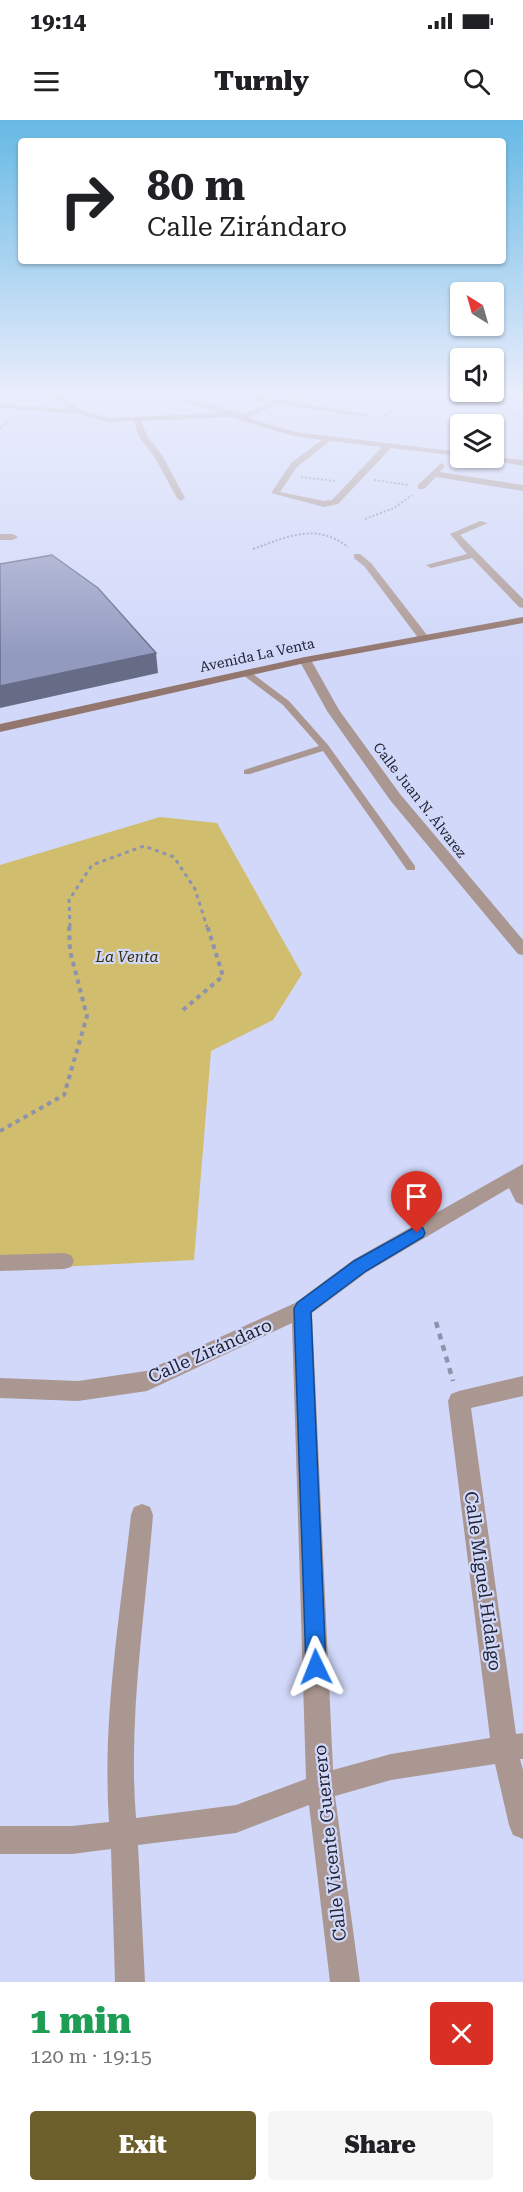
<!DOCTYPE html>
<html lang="en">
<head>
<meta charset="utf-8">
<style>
  :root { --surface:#fff; --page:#f6f6f6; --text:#202124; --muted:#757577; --accent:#6c5f2c }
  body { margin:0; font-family:"Roboto Serif",serif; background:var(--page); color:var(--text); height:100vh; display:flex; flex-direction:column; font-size:22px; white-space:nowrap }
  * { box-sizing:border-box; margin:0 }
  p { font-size:20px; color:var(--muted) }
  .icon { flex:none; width:33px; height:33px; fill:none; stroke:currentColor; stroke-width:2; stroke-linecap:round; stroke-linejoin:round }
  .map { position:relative; height:1862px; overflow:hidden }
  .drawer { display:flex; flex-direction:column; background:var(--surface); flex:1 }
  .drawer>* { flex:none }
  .banner { position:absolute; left:18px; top:18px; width:488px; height:126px; border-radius:6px; box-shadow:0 2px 4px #0004; background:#fff; color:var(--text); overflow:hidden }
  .needle { width:39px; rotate:323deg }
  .controls { position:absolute; left:450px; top:162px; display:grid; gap:12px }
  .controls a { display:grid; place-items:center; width:54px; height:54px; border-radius:6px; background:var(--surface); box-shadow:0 2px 4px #0004; font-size:30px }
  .pin { position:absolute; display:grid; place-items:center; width:51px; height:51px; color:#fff; margin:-62px -26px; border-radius:50% 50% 50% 0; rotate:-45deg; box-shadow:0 0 6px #0007 }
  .pin .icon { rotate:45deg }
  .me { position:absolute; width:66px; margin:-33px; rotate:358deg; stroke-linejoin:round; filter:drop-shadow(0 0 4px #0008) }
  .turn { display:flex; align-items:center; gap:21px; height:126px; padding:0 30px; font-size:27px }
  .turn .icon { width:78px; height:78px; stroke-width:2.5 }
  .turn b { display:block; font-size:42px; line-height:51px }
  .round { display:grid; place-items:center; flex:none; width:63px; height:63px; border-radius:6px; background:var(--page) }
  .head { display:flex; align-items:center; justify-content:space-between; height:102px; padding:0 30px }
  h1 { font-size:36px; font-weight:800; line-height:45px; color:#1e9e55 }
  .cta { display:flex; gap:12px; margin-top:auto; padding:12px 30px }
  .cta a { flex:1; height:69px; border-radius:6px; background:var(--accent); color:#fff; font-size:24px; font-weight:800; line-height:69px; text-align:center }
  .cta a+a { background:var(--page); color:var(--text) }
  .status { display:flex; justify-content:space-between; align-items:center; height:42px; padding:0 30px; background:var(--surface); direction:ltr }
  .status svg { height:16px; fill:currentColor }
  header { display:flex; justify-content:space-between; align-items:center; height:78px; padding:0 30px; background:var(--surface); font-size:27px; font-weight:800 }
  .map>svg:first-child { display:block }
  .green { fill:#d0bd6e }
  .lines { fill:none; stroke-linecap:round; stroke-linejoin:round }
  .path-far3 { stroke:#8e93ad; stroke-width:2; stroke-dasharray:2 2; stroke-linecap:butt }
  .path-far2 { stroke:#8e93ad; stroke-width:3; stroke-dasharray:4 4; stroke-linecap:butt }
  .path-far1 { stroke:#8e93ad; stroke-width:4; stroke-dasharray:4.5 4.5; stroke-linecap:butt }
  .path { stroke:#8e93ad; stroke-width:4.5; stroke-dasharray:6 6; stroke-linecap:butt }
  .service { fill:#ab9791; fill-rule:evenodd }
  .minor { fill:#ab9791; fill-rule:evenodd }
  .secondary { fill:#93766e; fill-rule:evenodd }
  .shaded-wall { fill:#666c86 }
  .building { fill:#929ac0; stroke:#666c86; stroke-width:1.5 }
  .route { fill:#1a73e8; stroke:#114b97; stroke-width:1.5 }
  .labels { text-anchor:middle; stroke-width:4.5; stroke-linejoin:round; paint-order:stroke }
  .far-street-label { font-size:14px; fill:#212332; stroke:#d1d8f9 }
  .park-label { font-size:15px; font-style:italic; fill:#362c03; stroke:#d1d8f9 }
  .near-street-label { font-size:18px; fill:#212332; stroke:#d1d8f9 }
</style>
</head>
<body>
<div class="status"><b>19:14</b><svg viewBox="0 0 49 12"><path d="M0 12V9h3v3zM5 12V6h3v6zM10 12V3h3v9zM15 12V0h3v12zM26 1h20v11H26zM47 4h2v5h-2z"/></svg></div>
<header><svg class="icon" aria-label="menu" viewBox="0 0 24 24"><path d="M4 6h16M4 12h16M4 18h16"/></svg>Turnly<svg class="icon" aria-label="search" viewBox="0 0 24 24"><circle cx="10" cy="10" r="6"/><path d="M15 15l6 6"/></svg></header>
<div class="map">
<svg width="523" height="1862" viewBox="0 0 523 1862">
  <rect width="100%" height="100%" fill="#d1d8f9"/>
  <path class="green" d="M160,697L217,703L302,854L273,900L211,931L194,1140L0,1150V745Z"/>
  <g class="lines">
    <g class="path-far3">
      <path d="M472,276L511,294L523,296"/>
      <path d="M378,300L407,281L428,276"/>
      <path d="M0,308L9,300"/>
      <path d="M301,357L335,361"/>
      <path d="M374,360L408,365"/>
      <path d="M365,399L394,388L412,375"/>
      <path d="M253,429C287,417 316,402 348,427"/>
    </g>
    <path class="path-far2" d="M70,807L69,780L92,745L144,726L174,737L195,769L207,807"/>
    <g class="path-far1">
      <path d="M183,890L223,856L207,805"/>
      <path d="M0,1011L64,975L87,896L70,831L69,805"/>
    </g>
    <path class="path" d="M436,1202L453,1261"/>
    <path class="service" d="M243,551H249L289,581L328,625L415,746V750H407L323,631L250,654H244V650L319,626L283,585L243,555Z"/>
    <g class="minor">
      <path d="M55,276H63L80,290L109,298L222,293L184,282V278H187L243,294L270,283L251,280L252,276L279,280L302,276L289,281L369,295L365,297L279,284L248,298L295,312L460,332V336L391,328L338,384L324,387L271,373L291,343L322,320L294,316L230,297L141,301L147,316L162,335L185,378L181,381L177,378L154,336L139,317L134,301L109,302L77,294L0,288V284L69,289ZM330,321L382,327L332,380L324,381L280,372L297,347Z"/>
      <path d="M494,337L523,340V346L481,338Z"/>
      <path d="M441,343L445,346L440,352L523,365V371L436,357L424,369H418V365Z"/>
      <path d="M480,401L488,403L460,415L523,479V488L519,487L472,438L431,448L426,445L467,434L450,414Z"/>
      <path d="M0,414H13L18,417L13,420H0Z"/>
      <path d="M354,434H360L371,443L427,515V519H419L365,447L354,438Z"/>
      <path d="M305,537L311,540L339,590L400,674L523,820V835L518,834L390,680L327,591L299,540Z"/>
      <path d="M523,1044V1085L516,1082L509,1068L367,1152L312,1193L333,1650L391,1634L490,1618L448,1281L451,1274L459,1271L523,1256V1276L471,1288L516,1614L523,1613V1639H520L523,1650V1719L513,1715L509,1705L495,1644L391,1660L335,1676L360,1862H330L309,1685L236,1713L138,1725L145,1862H115L111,1729L72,1734H0V1706H72L109,1702C102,1600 120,1496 131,1395L134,1387L142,1384L150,1387L153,1395C145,1495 128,1598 136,1698L236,1685L306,1659L292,1203L147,1271L78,1281L0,1278V1258L78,1261L146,1251L295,1183L353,1140Z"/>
      <path d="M64,1133L71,1135L74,1141L71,1147L64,1149L0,1151V1135Z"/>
    </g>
    <path class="secondary" d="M523,497V503L305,543L0,612V604L305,537Z"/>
  </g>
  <path class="shaded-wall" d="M156,533L158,553L0,588V566Z"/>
  <path class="building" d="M52,435L98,468L156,533L0,566V444Z"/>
  <linearGradient id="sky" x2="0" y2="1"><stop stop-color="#66b9e4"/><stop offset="0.51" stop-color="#eaedfc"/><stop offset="1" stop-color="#eaedfc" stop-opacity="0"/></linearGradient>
  <rect width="523" height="536" fill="url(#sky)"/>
  <path class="route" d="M417,1106L423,1108L425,1113L423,1117L366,1151L311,1192L326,1547L323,1555L316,1558L309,1555L306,1547L294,1189L297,1183L354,1141Z"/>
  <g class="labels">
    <g class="far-street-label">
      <text transform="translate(257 535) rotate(-12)" y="5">Avenida La Venta</text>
      <text transform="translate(420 680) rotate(52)" y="5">Calle Juan N. Álvarez</text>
    </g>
    <g class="park-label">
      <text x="127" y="842">La Venta</text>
    </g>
    <g class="near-street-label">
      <text transform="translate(210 1231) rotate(-24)" y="6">Calle Zirándaro</text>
      <text transform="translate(483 1461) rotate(82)" y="6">Calle Miguel Hidalgo</text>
      <text transform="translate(330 1723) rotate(-96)" y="6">Calle Vicente Guerrero</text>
    </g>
  </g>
</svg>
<div class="controls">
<a><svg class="needle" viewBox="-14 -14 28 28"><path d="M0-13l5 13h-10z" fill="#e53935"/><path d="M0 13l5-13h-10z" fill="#757577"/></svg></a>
<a><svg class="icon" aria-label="sound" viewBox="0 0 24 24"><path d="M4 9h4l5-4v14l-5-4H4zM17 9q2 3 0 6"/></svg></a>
<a><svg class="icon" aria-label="layers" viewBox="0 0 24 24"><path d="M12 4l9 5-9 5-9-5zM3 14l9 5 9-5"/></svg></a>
</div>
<div class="pin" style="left:417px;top:1113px;background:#d93025"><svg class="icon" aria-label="arrive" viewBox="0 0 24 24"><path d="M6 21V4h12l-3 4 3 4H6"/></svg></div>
<svg class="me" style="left:316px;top:1547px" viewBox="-20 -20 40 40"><path d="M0-17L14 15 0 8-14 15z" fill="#1a73e8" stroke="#fff" stroke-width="4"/></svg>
<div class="banner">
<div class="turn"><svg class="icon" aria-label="right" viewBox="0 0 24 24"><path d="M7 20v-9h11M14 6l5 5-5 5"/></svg><div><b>80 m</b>Calle Zirándaro</div></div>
</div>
</div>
<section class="drawer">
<div class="head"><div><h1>1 min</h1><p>120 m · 19:15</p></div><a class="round" style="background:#d93025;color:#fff"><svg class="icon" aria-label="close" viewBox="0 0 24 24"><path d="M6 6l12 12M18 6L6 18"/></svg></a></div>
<div class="cta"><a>Exit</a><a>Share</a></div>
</section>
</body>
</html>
